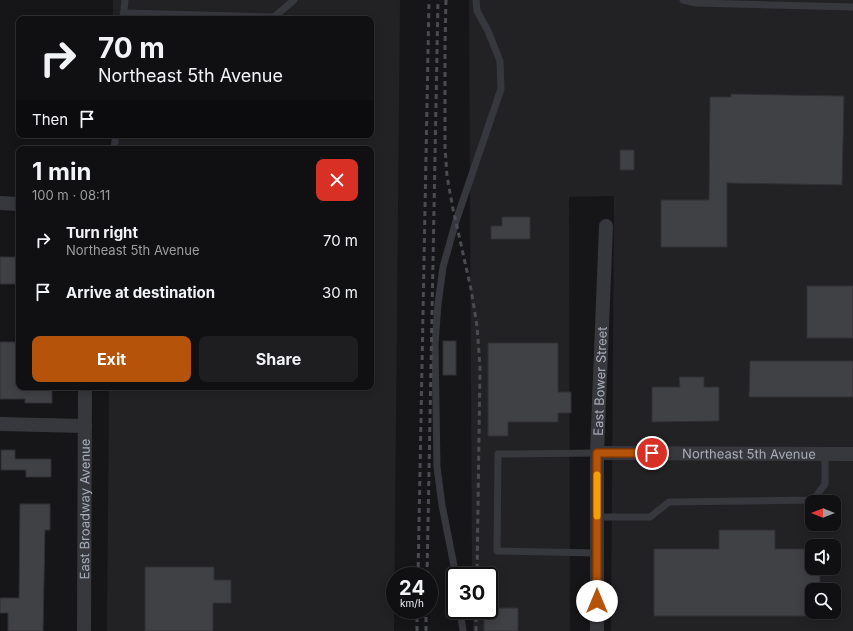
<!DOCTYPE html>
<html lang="en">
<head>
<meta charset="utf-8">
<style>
  :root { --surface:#101012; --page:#1e1e20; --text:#f1f3f6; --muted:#9c9d9f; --line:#303032; --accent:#b45309 }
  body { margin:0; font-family:Inter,sans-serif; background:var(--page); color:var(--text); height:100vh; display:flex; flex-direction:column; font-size:15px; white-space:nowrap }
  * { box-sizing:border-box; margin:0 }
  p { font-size:13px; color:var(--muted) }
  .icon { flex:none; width:22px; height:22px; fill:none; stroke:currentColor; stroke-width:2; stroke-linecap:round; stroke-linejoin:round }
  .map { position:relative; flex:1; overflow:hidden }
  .side { position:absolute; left:16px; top:146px; width:358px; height:244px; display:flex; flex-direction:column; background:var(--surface); border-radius:8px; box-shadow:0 2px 10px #0003,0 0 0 1px var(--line) }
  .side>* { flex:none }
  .guide { position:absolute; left:16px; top:16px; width:358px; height:122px; border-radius:8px; box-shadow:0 2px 10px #0003,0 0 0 1px var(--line); background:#101012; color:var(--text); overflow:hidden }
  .needle { width:26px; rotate:270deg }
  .controls { position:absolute; left:805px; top:495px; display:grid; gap:8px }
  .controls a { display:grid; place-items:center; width:36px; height:36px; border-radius:8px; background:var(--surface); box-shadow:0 2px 10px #0003,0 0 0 1px var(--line); font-size:20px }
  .speed { position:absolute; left:386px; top:567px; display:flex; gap:8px; font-size:20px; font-weight:700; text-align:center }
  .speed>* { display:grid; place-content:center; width:52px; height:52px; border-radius:50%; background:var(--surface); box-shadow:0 2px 10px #0003,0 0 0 1px var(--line); line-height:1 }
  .speed small { font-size:10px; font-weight:400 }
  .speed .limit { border:2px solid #111; border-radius:6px; background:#fff; color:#111 }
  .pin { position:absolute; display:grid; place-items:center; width:34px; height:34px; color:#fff; margin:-17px; border:2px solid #fff; border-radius:50%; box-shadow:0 1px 4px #0007 }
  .me { position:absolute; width:44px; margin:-22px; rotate:0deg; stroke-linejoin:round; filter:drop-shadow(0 0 3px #0008) }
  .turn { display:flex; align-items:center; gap:14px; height:84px; padding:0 16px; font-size:18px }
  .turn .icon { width:52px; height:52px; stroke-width:2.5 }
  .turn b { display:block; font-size:28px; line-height:34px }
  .then { display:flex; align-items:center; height:38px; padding:0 16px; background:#0003; gap:8px; font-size:15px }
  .round { display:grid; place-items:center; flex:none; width:42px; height:42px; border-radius:8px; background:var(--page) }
  .overview { display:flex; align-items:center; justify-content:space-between; height:68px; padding:0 16px }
  h1 { font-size:24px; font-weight:700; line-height:30px }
  .primary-button { display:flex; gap:8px; margin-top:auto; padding:8px 16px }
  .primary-button a { flex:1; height:46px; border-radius:8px; background:var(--accent); color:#fff; font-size:16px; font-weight:700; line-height:46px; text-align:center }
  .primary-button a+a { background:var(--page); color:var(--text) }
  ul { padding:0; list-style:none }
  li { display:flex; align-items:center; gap:12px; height:52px; padding:0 16px }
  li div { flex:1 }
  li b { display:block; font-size:15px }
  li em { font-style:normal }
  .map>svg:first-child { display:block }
  .built { fill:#222225; fill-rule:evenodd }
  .building { fill:#404145; stroke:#303034 }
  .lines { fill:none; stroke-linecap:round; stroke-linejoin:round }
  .service { stroke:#37383d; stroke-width:7 }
  .minor { stroke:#37383d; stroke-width:14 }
  .rail { stroke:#4a4c52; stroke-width:3; stroke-dasharray:5 4; stroke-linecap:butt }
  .route-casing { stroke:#753606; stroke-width:10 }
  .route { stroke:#b45309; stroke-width:7 }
  .slow { stroke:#f59e0b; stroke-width:7 }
  .labels { text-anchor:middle; stroke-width:4; stroke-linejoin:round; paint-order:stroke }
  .street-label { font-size:13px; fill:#a8adb8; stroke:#111113 }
</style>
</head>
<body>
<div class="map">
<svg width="853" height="631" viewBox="0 0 853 631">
  <rect width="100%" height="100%" fill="#161618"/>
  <g class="built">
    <path d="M113,0H400L394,631H107L109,387H371V149H111V135H371V19H113Z"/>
    <path d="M469,0H853V631H611L614,196L569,197L570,631H473V610H489V576H472ZM812,502H834V524H812ZM812,546H834V568H812ZM812,590H834V612H812Z"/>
  </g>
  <g class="building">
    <path d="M731,94L844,96L842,185L727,183V247H661V200H709L710,97H731Z"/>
    <rect x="620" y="150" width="14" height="20"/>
    <path d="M502,217H530V239H491V226H502Z"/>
    <rect x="0" y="257" width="19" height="27"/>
    <rect x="807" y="286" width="46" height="52"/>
    <rect x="443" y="341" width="13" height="34"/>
    <path d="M0,342H19V387H52V403H25V399H0Z"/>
    <path d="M488,343H558V392H571V413H558V422H508V436H488Z"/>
    <path d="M750,361H853V397H749Z"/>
    <path d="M679,377H704V387H719V421L652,422V387H680Z"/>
    <path d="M1,450H15V459H51V477H26V470H1Z"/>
    <path d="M20,504H50V530H45L43,631H8V613H0V598H19Z"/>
    <path d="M719,530H775V549H812V568H820V590H812V616H654V549H719Z"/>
    <path d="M145,567H214V580H231V603H213V631H145Z"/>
    <path d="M489,608H518V631H484V610H489Z"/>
  </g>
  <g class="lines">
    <g class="service">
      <path d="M683,0L696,3L853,7"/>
      <path d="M124,13L274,17L294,0"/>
      <path d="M123,19L125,0"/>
      <path d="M114,149L116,135"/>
      <path d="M597,453L498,454L497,551L597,553"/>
      <path d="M597,517H650L669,502L813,500L825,484V454"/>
      <path d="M456,576L442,505L437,467L435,344L438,304L443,267L456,221L501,89L500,61L488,31L477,11L476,0"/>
      <path d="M460,610L463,631"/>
    </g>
    <g class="minor">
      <path d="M0,203L19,204"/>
      <path d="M0,424L85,426"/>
      <path id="s1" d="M597,453L853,454"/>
      <path id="s2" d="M84,631L85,387"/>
      <path id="s3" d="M597,631V453L606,226"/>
    </g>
    <g class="rail">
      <path d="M446,0L445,45V147L447,176L453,209L471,289L477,326L480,367L477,576"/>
      <path d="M418,576L429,0"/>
      <path d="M427,576L438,0"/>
      <path d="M417,631V610"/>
      <path d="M426,631V610"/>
      <path d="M476,631V610"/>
    </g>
  </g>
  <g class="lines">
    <defs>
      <path id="route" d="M597,601V453H652"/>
    </defs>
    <use href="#route" class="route-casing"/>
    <use href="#route" class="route"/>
    <path class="slow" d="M597,475V516"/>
  </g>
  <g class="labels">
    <g class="street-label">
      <text dy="5" stroke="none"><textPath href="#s3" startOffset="250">East Bower Street</textPath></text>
      <text dy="5" stroke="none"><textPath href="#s1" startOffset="152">Northeast 5th Avenue</textPath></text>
      <text dy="5" stroke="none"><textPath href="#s2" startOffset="122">East Broadway Avenue</textPath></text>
    </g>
  </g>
</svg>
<div class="controls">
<a><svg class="needle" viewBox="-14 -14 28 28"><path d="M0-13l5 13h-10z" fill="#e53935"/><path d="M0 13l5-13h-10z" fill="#9c9d9f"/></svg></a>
<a><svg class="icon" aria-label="sound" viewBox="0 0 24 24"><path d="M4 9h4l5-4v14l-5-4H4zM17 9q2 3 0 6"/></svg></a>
<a><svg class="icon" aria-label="search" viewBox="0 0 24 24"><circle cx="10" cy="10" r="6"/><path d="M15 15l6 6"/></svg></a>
</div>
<div class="speed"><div>24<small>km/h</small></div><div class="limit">30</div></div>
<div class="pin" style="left:652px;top:453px;background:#d93025"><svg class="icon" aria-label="arrive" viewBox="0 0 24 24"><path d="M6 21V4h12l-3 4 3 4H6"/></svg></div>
<svg class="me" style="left:597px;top:601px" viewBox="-20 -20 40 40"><circle r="19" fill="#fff"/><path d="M0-13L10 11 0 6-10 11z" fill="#b45309"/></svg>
<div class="guide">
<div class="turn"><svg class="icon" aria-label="right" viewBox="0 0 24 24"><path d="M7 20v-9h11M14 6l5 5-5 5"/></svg><div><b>70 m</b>Northeast 5th Avenue</div></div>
<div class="then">Then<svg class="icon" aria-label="arrive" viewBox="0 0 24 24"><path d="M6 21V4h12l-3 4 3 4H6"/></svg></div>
</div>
<section class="side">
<div class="overview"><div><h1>1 min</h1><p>100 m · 08:11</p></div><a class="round" style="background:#d93025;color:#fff"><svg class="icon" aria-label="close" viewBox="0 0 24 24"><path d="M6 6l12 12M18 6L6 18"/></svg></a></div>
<ul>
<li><svg class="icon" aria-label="right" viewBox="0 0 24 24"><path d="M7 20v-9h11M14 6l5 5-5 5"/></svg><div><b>Turn right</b><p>Northeast 5th Avenue</p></div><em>70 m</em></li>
<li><svg class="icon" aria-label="arrive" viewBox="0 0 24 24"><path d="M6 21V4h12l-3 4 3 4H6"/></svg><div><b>Arrive at destination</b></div><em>30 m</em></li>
</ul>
<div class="primary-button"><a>Exit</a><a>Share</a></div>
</section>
</div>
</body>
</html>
